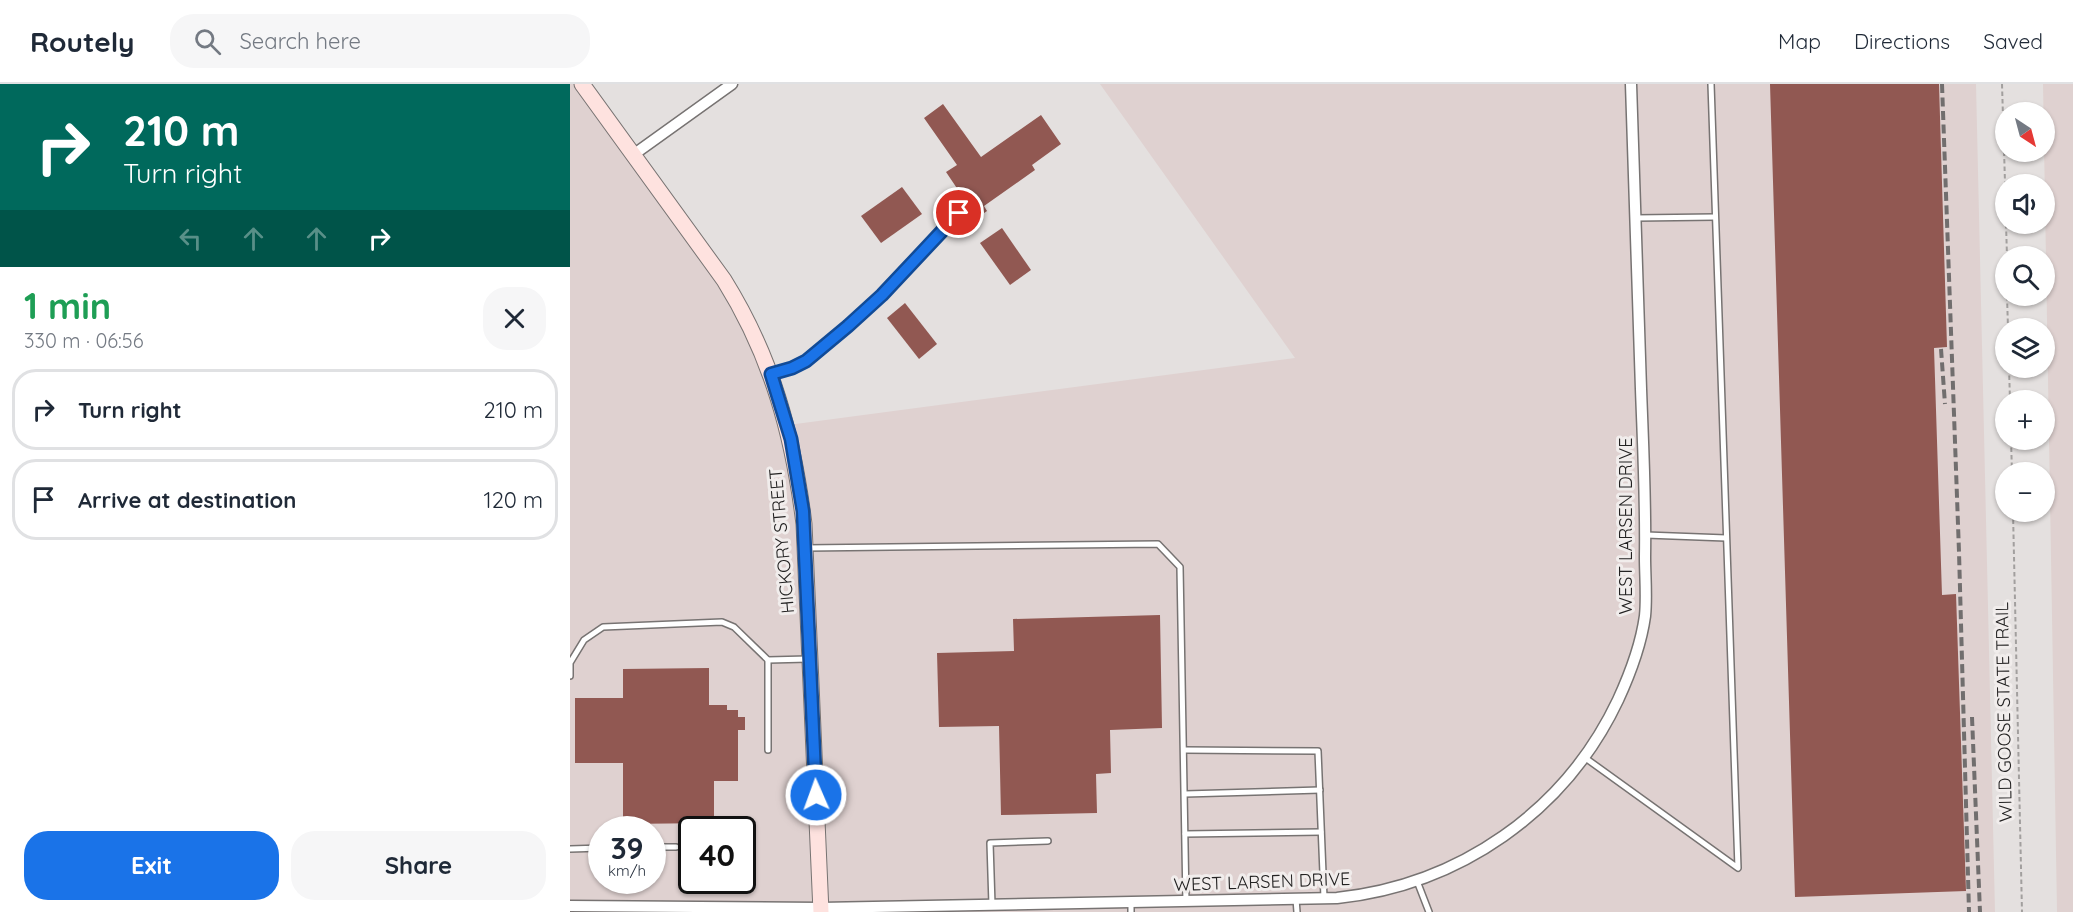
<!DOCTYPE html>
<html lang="en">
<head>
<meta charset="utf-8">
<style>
  :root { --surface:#fff; --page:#f6f6f7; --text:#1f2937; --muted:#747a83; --line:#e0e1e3; --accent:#1a73e8 }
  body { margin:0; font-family:Quicksand,sans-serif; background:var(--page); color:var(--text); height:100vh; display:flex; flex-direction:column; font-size:22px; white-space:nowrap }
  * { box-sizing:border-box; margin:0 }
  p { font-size:20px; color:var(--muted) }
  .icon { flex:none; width:33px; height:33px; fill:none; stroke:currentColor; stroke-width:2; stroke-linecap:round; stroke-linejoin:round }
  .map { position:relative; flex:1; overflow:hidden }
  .sheet { display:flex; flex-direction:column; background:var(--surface); width:570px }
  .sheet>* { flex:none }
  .hud { background:#00695c; color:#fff; overflow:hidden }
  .needle { width:39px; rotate:144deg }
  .buttons { position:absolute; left:1425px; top:18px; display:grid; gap:12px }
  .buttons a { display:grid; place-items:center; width:60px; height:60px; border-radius:50%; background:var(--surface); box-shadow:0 2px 4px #0004; font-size:30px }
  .speed { position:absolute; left:18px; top:732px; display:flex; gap:12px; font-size:30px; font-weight:700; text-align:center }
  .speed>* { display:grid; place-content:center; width:78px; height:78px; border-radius:50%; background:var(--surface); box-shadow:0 2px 4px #0004; line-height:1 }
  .speed small { font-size:15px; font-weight:400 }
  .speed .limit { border:3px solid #111; border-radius:9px; background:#fff; color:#111 }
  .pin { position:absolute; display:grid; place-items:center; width:51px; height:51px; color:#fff; margin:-26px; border:3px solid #fff; border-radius:50%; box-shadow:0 2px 6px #0007 }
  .me { position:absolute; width:66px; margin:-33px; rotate:358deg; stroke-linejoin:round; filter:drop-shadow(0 0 4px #0008) }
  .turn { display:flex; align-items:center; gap:21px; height:126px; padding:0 24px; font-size:27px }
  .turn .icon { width:78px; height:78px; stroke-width:2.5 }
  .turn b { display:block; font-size:42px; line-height:51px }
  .lanes { display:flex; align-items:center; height:57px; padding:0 24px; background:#0003; justify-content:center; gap:30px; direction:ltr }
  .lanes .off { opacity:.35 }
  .round { display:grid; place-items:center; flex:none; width:63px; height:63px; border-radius:24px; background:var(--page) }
  .head { display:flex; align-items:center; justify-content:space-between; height:102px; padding:0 24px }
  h1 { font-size:36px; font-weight:700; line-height:45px; color:#1e9e55 }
  .primary-button { display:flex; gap:12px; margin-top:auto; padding:12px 24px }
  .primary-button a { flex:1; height:69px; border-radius:24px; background:var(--accent); color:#fff; font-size:24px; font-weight:700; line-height:69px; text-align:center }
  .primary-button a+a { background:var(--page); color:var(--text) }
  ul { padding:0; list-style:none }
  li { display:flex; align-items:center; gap:18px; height:81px; margin:0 12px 9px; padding:0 12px; border:3px solid var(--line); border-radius:24px }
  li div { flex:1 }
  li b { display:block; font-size:22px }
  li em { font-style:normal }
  header { display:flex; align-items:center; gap:36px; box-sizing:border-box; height:84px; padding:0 30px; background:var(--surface); border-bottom:2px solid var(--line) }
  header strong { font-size:28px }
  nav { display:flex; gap:33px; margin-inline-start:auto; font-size:21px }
  .search { width:420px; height:54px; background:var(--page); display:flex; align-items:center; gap:15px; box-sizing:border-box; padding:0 21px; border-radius:24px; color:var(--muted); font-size:22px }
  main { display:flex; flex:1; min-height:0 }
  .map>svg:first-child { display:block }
  .built { fill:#dfd1d0; fill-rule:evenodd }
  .building { fill:#915852 }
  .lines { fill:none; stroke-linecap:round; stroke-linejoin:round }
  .lane-casing { stroke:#777372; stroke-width:8 }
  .street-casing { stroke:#777372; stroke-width:13 }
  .secondary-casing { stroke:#777372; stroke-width:17 }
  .path { stroke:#a29f9e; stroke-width:2; stroke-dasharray:4.5 3; stroke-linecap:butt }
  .lane { stroke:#fff; stroke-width:5 }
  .street { stroke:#fff; stroke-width:10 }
  .secondary { stroke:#fee2df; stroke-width:15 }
  .rail { stroke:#716e6e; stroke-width:4; stroke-dasharray:9 4.5; stroke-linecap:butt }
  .route-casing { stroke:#114b97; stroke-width:15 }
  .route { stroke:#1a73e8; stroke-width:10 }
  .labels { text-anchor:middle; stroke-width:6; stroke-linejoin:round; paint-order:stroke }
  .street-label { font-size:18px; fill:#232222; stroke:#f1edec }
</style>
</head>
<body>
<header>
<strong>Routely</strong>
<div class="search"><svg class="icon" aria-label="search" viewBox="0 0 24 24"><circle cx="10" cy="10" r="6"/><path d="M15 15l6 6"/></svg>Search here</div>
<nav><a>Map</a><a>Directions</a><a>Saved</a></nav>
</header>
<main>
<section class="sheet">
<div class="hud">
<div class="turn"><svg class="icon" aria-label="right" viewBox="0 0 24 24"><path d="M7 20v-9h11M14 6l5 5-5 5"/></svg><div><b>210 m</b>Turn right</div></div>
<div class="lanes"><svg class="icon off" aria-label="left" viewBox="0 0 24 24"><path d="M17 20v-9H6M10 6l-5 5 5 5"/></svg><svg class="icon off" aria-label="ahead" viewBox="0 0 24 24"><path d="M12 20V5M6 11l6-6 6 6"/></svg><svg class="icon off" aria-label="ahead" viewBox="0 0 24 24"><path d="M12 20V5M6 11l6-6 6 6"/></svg><svg class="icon" aria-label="right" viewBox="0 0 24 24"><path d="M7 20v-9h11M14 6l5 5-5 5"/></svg></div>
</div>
<div class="head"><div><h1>1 min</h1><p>330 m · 06:56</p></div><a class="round"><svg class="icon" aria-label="close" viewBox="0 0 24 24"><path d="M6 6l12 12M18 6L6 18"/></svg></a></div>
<ul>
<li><svg class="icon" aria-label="right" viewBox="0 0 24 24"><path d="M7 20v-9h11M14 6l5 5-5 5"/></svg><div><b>Turn right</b></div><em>210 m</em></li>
<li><svg class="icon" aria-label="arrive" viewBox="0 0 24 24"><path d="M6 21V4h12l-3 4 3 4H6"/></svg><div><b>Arrive at destination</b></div><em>120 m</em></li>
</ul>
<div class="primary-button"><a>Exit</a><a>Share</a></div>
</section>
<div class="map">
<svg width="1503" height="828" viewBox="0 0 1503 828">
  <rect width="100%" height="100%" fill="#e4e0df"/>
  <g class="built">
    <path d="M0,0H12L154,196L218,341L725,274L530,0H1406L1425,828H0ZM32,746H82V796H32ZM122,746H172V796H122Z"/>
    <path d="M1473,0H1503V828H1487Z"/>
  </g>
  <g class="building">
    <path d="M1200,0H1369L1377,263L1364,264L1372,511L1386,510L1396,807L1225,813Z"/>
    <path d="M373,20L411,73L471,31L491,60L462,81L465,86L414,122L417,127L407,134L376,88L387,81L354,34Z"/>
    <path d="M332,103L352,130L311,159L291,132Z"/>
    <path d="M432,144L461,186L440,201L410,159Z"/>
    <path d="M335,219L367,260L349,275L317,234Z"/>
    <path d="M590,531L592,644L540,646L541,689L526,690L527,729L431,731L429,642L369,643L367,569L444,567L443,535Z"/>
    <path d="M139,584V621H157V626H168V633H175V646H168V697H144V739L53,740V679H5V614H53V585Z"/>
  </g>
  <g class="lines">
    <defs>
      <g id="lane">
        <path d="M1066,134L1145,133"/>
        <path d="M202,290L222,284L236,277L278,242L312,211L389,129"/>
        <path d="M1076,451L1156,454"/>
        <path d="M236,464L588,460L610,483L616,818"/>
        <path d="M0,592V579L14,556L33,543L152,538L164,543L198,576L238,575"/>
        <path d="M198,666V576"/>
        <path d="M615,666L748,667L754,814"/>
        <path d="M1014,673L1168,784L1141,0"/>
        <path d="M615,710L750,706"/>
        <path d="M615,750L751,748"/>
        <path d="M82,763H106"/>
        <path d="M0,765L32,764"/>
        <path d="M847,797L859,828"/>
        <path d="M726,815L727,828"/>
        <path d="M561,819V828"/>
        <path d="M422,821L420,759L478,757"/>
      </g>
      <g id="street">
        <path d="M63,71L162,0"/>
        <path d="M0,822L251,824L767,814C889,801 995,728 1048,616C1060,590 1071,561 1075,532C1077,513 1075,492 1075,473C1076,417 1073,361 1071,305C1068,204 1065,102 1061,0"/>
      </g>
      <path id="secondary" d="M12,0L154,196C202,273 223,351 234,440L251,828"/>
    </defs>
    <use href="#lane" class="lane-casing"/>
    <use href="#street" class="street-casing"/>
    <use href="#secondary" class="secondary-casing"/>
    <g class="path">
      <path d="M1432,0L1436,131"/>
      <path d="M1436,140L1437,172"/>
      <path d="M1437,212L1438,244"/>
      <path d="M1439,284L1440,316"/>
      <path d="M1441,356L1442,388"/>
      <path d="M1443,428L1452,828"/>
    </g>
    <use href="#lane" class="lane"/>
    <use href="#street" class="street"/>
    <use href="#secondary" class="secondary"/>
    <g class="rail">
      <path d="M1372,0L1389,468L1399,828"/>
      <path d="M1371,265L1375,320"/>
      <path d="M1402,633L1410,828"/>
    </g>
  </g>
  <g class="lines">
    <defs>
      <path id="route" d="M246,711L233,427L221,355L201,290L222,284L236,277L278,242L312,211L389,129"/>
    </defs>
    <use href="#route" class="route-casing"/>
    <use href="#route" class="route"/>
  </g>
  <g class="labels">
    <g class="street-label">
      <text transform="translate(1056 442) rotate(-90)" y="6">WEST LARSEN DRIVE</text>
      <text transform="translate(212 457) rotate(-95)" y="6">HICKORY STREET</text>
      <text transform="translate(1434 628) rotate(-91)" y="6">WILD GOOSE STATE TRAIL</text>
      <text transform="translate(692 798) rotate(-2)" y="6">WEST LARSEN DRIVE</text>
    </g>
  </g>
</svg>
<div class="buttons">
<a><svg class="needle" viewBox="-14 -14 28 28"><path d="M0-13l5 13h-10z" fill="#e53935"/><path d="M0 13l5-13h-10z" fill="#747a83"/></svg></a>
<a><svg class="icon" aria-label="sound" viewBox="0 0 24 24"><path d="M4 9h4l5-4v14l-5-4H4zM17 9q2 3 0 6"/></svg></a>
<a><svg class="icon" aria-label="search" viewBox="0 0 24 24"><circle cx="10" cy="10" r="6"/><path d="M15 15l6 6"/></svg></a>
<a><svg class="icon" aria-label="layers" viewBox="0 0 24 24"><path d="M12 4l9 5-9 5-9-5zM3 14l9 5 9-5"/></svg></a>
<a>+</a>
<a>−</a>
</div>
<div class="speed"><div>39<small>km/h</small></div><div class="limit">40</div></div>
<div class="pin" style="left:389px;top:129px;background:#d93025"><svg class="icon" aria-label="arrive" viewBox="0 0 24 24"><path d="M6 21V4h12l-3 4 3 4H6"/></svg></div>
<svg class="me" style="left:246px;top:711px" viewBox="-20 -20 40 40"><circle r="17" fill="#1a73e8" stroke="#fff" stroke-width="3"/><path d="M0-11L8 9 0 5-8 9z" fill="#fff"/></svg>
</div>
</main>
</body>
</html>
